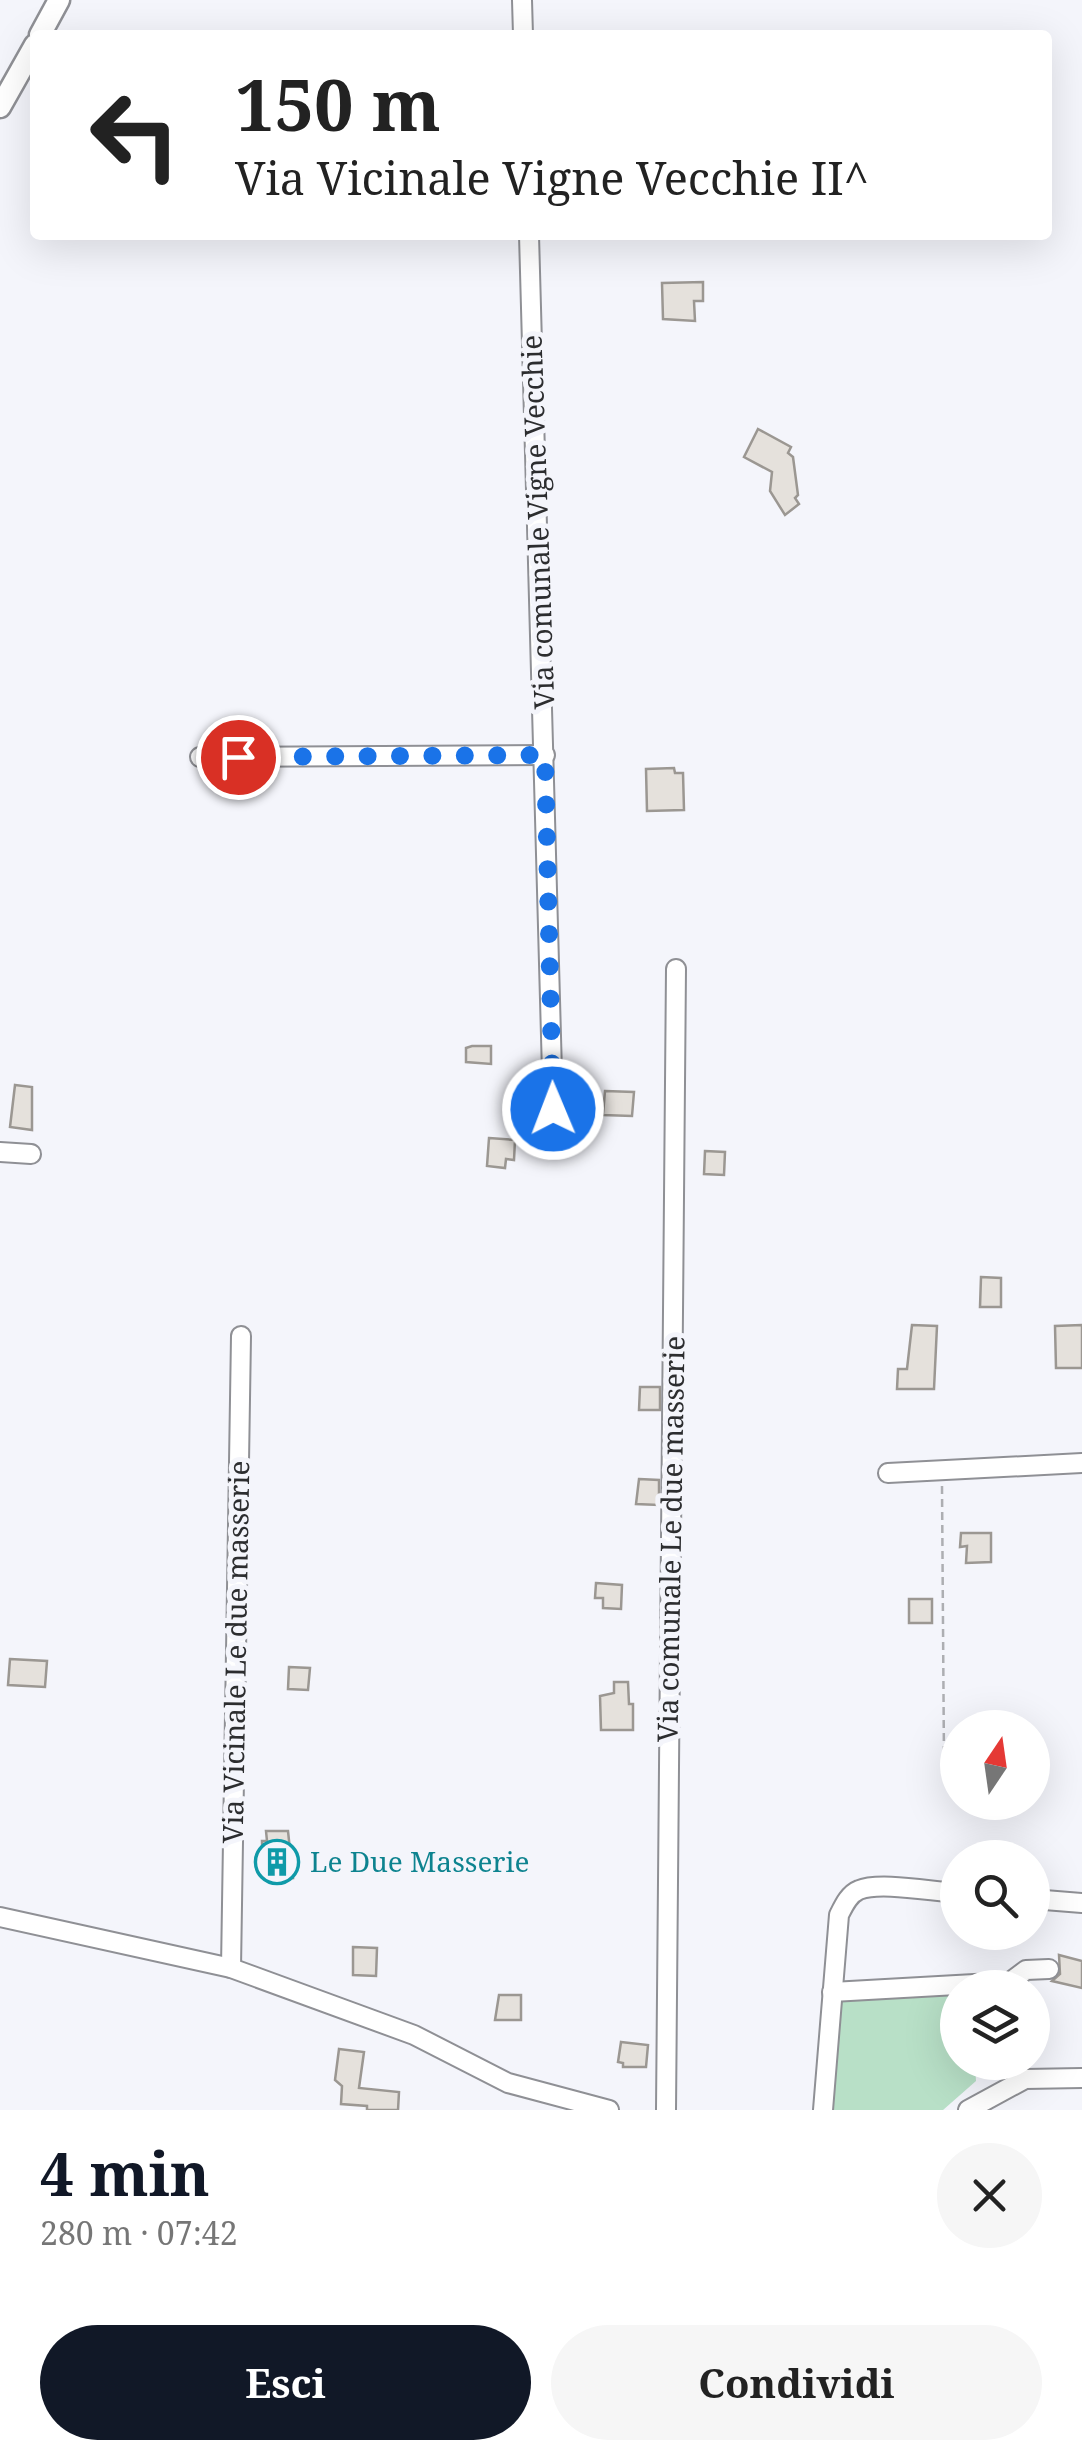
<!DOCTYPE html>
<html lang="it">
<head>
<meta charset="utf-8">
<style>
  :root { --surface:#fff; --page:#f6f6f6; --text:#222; --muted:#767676; --accent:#111827 }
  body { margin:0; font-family:"Noto Serif",serif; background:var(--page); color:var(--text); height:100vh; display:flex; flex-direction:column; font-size:38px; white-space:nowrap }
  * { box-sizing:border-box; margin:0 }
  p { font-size:32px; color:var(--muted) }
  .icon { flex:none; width:55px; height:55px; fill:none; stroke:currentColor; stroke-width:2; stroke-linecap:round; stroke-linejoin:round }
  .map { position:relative; height:2110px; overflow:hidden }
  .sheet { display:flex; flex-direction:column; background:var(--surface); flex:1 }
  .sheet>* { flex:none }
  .top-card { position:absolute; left:30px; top:30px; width:1022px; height:210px; border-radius:10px; box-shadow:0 10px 40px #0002; background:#fff; color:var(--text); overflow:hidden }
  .needle { width:65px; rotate:13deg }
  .buttons { position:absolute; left:940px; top:1710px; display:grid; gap:20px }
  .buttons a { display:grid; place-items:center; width:110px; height:110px; border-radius:50%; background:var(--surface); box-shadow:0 10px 40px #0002; font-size:50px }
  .pin { position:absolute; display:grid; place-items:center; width:85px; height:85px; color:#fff; margin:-42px; border:5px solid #fff; border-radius:50%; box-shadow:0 2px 10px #0007 }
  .me { position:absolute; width:110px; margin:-55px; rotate:359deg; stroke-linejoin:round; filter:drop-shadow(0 0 8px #0008) }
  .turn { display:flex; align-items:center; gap:35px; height:210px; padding:0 40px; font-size:45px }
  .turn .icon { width:130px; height:130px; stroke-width:2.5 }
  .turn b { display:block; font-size:70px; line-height:85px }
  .round { display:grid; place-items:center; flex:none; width:105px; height:105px; border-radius:52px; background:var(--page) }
  .head { display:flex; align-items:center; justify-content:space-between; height:170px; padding:0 40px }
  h1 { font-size:60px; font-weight:700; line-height:75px; color:var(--accent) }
  .action { display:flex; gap:20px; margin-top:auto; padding:20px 40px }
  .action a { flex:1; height:115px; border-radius:60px; background:var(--accent); color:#fff; font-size:40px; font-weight:700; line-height:115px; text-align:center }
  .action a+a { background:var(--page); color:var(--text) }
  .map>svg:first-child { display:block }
  .green { fill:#b8e0c7 }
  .building { fill:#e5e1dc; stroke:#9b9792; stroke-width:2.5 }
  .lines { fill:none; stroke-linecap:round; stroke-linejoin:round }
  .minor-casing { stroke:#8f9095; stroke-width:22 }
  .major-casing { stroke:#8f9095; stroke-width:25 }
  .path { stroke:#adaeb2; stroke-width:2.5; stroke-dasharray:8 5; stroke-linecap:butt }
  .minor { stroke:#fff; stroke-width:18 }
  .major { stroke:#fff; stroke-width:20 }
  .route { stroke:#1a73e8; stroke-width:18; stroke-dasharray:0 32.4 }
  .labels { text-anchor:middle; stroke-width:10; stroke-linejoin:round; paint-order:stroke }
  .street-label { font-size:28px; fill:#2c2d2f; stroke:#f4f5fb }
  .culture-label { font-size:28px; fill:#0d838f; stroke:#f4f5fb; text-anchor:start }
</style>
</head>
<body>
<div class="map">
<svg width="1082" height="2110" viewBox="0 0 1082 2110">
  <rect width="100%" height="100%" fill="#f4f5fb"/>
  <path class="green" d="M957,1993L958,2062L975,2063L976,2081L943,2110H827L836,2009L841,2001Z"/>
  <g class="building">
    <path d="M703,282V301H694L695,321L663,319L662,283Z"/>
    <path d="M758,429L791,447L788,453L793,457L798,495L795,498L799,504L785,515L770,491L772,472L744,457Z"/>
    <path d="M674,768L675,773H683L684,810L647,811L646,769Z"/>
    <path d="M472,1046H491V1064L466,1062V1048Z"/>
    <path d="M15,1085L32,1087V1130L10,1127Z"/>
    <path d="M605,1091L634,1092L632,1116L603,1115Z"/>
    <path d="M489,1138L515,1140L514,1160L506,1159L505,1168L487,1166Z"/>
    <path d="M705,1151L725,1152L724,1175L704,1174Z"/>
    <path d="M981,1277L1001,1278V1307H980Z"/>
    <path d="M912,1325L937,1326L934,1389H897L898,1369H907Z"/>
    <path d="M1082,1325V1368H1056L1055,1326Z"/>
    <path d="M640,1387H660V1410H639Z"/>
    <path d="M639,1479L659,1480V1505L636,1504Z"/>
    <path d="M961,1533H991V1562L966,1563L967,1546L960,1547Z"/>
    <path d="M596,1583L622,1585L621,1609L603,1608V1598H595Z"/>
    <rect x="909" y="1599" width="23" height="24"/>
    <path d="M10,1659L47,1661L45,1687L8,1685Z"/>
    <path d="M289,1667L310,1668L308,1690L288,1689Z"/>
    <path d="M614,1682H628L629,1704H633V1730H601L600,1696L614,1693Z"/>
    <path d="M266,1831H288L293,1878L274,1879L273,1873L263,1874L262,1841H267Z"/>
    <path d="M353,1947L377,1948L376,1976L353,1975Z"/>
    <path d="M1059,1955L1082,1961V1988L1052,1981L1060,1974Z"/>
    <path d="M499,1995H521V2020H495Z"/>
    <path d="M621,2042L648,2045L646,2067H623V2063L618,2062Z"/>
    <path d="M339,2049L364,2052L359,2088L399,2092L398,2110H367V2106L341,2104L342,2086L335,2080Z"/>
  </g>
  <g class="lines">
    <defs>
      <g id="minor">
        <path d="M522,0L523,35"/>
        <path d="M529,235L553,1109"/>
        <path d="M200,757L545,755"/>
        <path d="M0,1152L31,1154"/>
        <path d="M888,1473L1082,1463"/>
        <path d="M1032,1899L1082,1903"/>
        <path d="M0,1917L231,1968L414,2035L508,2083L609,2110"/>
        <path d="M231,1968L241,1336"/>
        <path d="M832,1992L1010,1982L1026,1970L1049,1969"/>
        <path d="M666,2110L676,969"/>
        <path d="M823,2110L839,1915C844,1905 849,1894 859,1890C880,1881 934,1892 958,1893"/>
        <path d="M968,2110L1025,2079L1082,2078"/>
      </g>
      <g id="major">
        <path d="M40,35L59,0"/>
        <path d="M0,107L35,45"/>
      </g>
    </defs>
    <use href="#minor" class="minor-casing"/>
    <use href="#major" class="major-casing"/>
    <path class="path" d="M942,1486L944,1761"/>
    <use href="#minor" class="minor"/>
    <use href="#major" class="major"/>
  </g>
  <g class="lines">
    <path class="route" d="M238,757L545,755L553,1109"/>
  </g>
  <defs>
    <symbol id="building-ring" viewBox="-11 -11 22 22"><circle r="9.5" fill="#f4f5fb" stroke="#0f9aa8" stroke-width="1.5"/><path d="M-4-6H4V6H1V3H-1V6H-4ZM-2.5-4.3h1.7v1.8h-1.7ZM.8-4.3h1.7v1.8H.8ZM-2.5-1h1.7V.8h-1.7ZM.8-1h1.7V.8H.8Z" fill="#0f9aa8"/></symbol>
  </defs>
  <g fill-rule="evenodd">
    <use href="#building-ring" x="252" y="1837" width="50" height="50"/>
  </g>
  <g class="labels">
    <g class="street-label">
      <text transform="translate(538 522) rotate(-92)" y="10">Via comunale Vigne Vecchie</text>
      <text transform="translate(671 1539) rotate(-89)" y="10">Via comunale Le due masserie</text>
      <text transform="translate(236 1652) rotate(-89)" y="10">Via Vicinale Le due masserie</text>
    </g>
    <g class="culture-label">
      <text x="310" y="1872">Le Due Masserie</text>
    </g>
  </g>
</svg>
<div class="buttons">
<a><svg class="needle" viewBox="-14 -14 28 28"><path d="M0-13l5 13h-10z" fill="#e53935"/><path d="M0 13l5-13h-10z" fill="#767676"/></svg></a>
<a><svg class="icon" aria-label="search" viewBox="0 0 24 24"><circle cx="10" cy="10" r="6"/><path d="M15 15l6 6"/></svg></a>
<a><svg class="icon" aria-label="layers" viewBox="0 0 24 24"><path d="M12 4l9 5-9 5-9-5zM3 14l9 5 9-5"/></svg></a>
</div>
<div class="pin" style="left:238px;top:757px;background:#d93025"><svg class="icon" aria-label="arrive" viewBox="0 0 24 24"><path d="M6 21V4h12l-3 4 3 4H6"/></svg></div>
<svg class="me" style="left:553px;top:1109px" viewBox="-20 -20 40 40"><circle r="17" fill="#1a73e8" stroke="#fff" stroke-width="3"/><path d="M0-11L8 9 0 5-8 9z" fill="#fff"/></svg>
<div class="top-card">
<div class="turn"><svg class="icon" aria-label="left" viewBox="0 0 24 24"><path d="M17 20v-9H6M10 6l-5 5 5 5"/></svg><div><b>150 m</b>Via Vicinale Vigne Vecchie II^</div></div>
</div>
</div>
<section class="sheet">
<div class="head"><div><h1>4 min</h1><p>280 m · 07:42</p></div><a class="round"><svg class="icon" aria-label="close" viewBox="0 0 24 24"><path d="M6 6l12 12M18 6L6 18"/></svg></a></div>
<div class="action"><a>Esci</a><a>Condividi</a></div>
</section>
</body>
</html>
